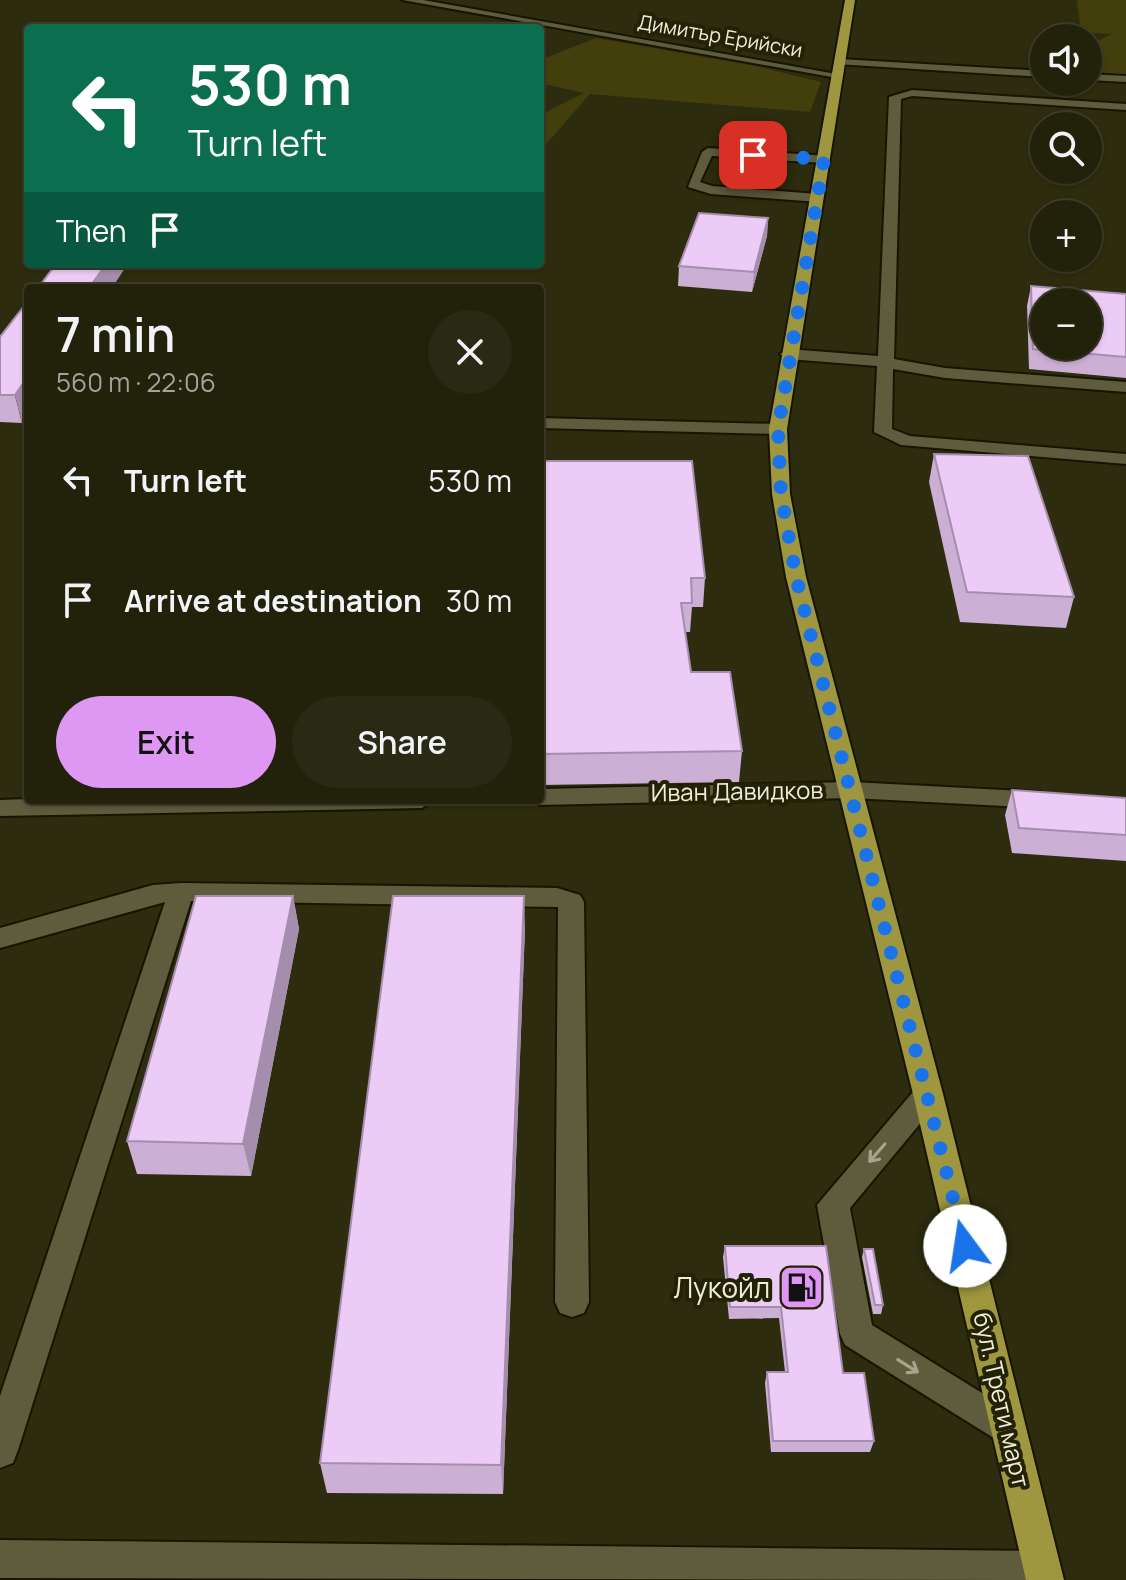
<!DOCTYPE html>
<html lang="en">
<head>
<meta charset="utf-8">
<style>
  :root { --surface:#22210a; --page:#2a2913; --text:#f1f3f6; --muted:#a2a39c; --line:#3f3e2b; --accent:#de98f3 }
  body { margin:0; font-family:Manrope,sans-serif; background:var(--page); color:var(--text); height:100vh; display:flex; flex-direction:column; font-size:30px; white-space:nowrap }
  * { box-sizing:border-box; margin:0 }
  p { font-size:26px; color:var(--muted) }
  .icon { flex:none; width:44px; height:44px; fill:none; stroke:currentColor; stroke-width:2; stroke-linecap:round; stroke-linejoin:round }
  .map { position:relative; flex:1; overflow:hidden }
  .panel { position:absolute; left:24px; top:284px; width:520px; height:520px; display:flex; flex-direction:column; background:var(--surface); border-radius:8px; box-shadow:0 2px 6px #0004,0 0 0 2px var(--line) }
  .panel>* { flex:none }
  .top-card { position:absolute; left:24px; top:24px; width:520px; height:244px; border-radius:8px; box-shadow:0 2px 6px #0004,0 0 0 2px var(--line); background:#0b6e4f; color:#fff; overflow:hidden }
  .controls { position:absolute; left:1030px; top:24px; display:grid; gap:16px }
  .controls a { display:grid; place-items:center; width:72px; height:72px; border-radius:50%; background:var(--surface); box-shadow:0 2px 6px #0004,0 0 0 2px var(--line); font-size:40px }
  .pin { position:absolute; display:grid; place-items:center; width:68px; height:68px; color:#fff; margin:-34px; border-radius:16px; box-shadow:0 4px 12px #0006 }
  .me { position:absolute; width:88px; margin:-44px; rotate:346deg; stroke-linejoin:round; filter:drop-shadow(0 0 6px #0008) }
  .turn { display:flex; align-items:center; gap:28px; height:168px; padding:0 32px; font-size:36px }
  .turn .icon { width:104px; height:104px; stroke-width:2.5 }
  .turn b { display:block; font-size:56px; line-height:68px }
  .then { display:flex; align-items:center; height:76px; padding:0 32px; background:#0003; gap:16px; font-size:30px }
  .round { display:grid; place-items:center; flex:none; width:84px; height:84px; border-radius:42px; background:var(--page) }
  .overview { display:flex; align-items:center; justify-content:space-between; height:136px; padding:0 32px }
  h1 { font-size:48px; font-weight:600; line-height:60px }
  .button { display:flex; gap:16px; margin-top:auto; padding:16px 32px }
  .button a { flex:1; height:92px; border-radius:48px; background:var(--accent); color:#111; font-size:32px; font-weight:600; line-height:92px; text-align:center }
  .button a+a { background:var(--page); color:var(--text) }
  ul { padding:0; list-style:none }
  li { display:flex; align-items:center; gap:24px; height:120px; padding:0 32px }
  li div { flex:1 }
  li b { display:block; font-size:30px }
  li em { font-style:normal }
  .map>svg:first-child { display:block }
  .green { fill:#433f0d }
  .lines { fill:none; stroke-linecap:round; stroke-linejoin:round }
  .minor-casing { stroke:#171400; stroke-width:4 }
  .major-casing { stroke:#171400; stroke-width:4 }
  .minor { fill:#5e5c3d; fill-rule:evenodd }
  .major { fill:#9e973f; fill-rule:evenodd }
  .wall { fill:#cbafd4 }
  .shaded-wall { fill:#a58ead }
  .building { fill:#eccbf7; stroke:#a58ead; stroke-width:2; fill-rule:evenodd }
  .oneway { stroke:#a6a48c }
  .route { stroke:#1a73e8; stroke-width:14; stroke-dasharray:0 25.2 }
  .labels { text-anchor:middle; stroke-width:8; stroke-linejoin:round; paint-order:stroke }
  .far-street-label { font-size:20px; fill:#ededdb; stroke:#242204 }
  .street-label { font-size:24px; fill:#ededdb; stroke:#242204 }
  .near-poi-label { font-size:28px; fill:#ededdb; stroke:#242204; text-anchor:end }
</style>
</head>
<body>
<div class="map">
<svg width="1126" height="1580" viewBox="0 0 1126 1580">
  <rect width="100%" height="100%" fill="#2e2c0e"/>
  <g class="green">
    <path d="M1077,0H1126V75L1088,73V45L1112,34L1081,32Z"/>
    <path d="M596,38L756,66L821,82L810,112L590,94L540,151V115L584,93L540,83V60Z"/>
  </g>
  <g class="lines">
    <defs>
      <g id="minor">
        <path d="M402,0H423L842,75L837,78Z"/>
        <path d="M840,59L1044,71V77L836,64Z"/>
        <path d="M1088,74L1126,76V82L1088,80Z"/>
        <path d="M912,90L1126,104V110L912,96L901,99L894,359L945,368L1126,382V392L945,378L893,369L892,429L910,436L1126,454V464L901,445L874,432L877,366L788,359L780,354L788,349L878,356L889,97Z"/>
        <path d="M708,148L828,156L830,159L824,163L712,156L700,182L712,186L818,194L824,198L818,202L711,194L688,187L702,152Z"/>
        <path d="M540,418L778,424L787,429L778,434L540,428Z"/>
        <path d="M852,782L1040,792L1052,800L1040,808L852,798L540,805L530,800H540V789Z"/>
        <path d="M0,800L28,799L434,800L422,808L0,816Z"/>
        <path d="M181,883L557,888L580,895L584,902L589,1302L584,1313L572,1317L560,1313L555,1302L558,907L191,901L18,1450L13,1463L0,1468V1396L165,902L0,948V928L153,885Z"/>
        <path d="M928,1082L938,1086L943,1094L938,1102L850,1208L872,1325L1021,1417L1026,1429L1021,1441L1008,1447L845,1345L840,1334L817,1205L918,1086Z"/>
        <path d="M0,1540L1042,1551L1056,1556L1061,1570L1057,1580L0,1578Z"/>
      </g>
      <path id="major" d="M845,0H855L787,429L790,494L806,577L943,1094L1064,1580H1026L913,1094L786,577L772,494L769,429Z"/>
    </defs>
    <use href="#minor" class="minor-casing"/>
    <use href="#major" class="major-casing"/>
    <use href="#minor" class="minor"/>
    <use href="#major" class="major"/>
  </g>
  <g class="wall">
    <path d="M768,218L767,236L752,292L678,286L679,266Z"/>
    <path d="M1031,286L1126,294V378L1029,369L1027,306Z"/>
    <path d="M0,337L22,423L0,422Z"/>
    <path d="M934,454L1074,597L1066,628L960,622L929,482Z"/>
    <path d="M540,461L705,578L703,607H692L690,632H685L691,672L742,751L739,782L540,785Z"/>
    <path d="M1012,790L1126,798V861L1012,853L1005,815Z"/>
    <path d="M293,896L299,929L251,1176L137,1174L127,1141Z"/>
    <path d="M525,928L503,1494L327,1493L320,1463Z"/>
    <path d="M725,1246L843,1373L874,1441L870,1452H771L765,1383L767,1372H785L779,1318L729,1319L723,1257Z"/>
    <path d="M864,1249L883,1305L881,1314H873L862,1257Z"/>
  </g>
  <g class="shaded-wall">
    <path d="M768,218L767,236L752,292L754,272Z"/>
    <path d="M106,264H124L125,268L112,288H89Z"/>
    <path d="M28,376V414L22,423L15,395Z"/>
    <path d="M293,896L299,929L251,1176L243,1144Z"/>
    <path d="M524,896L525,928L503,1494L501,1465Z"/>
  </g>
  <g class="building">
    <path d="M699,213L768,218L754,272L679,266Z"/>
    <path d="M56,264H106L89,288H38Z"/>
    <path d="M1031,286L1126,294V357L1033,349ZM1044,302H1088V346H1044Z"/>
    <path d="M28,301V376L15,395H0V337Z"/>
    <path d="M934,454L1028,456L1074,597L967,592Z"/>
    <path d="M540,461H692L705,578H691L692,603H681L691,672H730L742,751L540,754Z"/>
    <path d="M1012,790L1126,798V835L1019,828Z"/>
    <path d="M196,896H293L243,1144L127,1141Z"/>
    <path d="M393,896H524L501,1465L320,1463Z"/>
    <path d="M725,1246H826L843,1373H864L874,1441H773L767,1372H788L781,1307H730Z"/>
    <path d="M864,1249H873L883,1305H875Z"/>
  </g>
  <defs><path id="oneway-shaft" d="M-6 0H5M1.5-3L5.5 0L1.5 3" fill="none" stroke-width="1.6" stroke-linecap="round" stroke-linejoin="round" transform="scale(2)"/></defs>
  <g class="oneway">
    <use href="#oneway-shaft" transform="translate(877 1153) rotate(131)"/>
    <use href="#oneway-shaft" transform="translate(908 1366) rotate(32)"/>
  </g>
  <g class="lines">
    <path class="route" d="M753,155L824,159L778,429L781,494L796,577L965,1246"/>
  </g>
  <defs>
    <symbol id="fuel-square" viewBox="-11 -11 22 22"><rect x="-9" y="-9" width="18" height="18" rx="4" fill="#de98f3" stroke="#242204"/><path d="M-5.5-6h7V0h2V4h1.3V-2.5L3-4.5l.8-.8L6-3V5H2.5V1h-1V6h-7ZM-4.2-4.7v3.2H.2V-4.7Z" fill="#111"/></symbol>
  </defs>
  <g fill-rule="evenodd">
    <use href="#fuel-square" x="776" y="1262" width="51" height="51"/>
  </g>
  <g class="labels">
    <g class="far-street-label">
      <text transform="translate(720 36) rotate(10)" y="7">Димитър Ерийски</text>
    </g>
    <g class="street-label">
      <text transform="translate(737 792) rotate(-1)" y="8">Иван Давидков</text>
      <text transform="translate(1001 1400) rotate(77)" y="8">бул. Трети март</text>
    </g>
    <g class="near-poi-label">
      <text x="770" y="1298">Лукойл</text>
    </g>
  </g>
</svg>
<div class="controls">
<a><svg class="icon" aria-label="sound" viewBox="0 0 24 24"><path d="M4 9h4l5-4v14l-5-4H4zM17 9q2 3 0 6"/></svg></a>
<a><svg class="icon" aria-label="search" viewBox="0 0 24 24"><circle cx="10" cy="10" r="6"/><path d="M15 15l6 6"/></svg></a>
<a>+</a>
<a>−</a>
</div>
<div class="pin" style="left:753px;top:155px;background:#d93025"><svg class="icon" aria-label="arrive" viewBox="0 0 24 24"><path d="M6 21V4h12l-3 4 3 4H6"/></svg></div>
<svg class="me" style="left:965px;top:1246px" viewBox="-20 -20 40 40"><circle r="19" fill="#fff"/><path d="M0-13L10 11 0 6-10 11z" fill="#1a73e8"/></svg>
<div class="top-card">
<div class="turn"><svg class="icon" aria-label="left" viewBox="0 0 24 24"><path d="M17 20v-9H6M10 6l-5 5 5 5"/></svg><div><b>530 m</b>Turn left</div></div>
<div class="then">Then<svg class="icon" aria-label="arrive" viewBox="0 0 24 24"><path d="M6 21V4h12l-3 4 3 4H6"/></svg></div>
</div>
<section class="panel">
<div class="overview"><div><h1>7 min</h1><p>560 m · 22:06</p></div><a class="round"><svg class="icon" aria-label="close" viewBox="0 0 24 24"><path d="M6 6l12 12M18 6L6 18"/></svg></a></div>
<ul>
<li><svg class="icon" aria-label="left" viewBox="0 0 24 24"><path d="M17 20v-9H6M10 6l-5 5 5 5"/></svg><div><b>Turn left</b></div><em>530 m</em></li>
<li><svg class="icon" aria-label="arrive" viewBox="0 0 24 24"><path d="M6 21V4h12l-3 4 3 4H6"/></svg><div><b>Arrive at destination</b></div><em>30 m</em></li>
</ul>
<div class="button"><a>Exit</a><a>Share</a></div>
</section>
</div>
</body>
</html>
